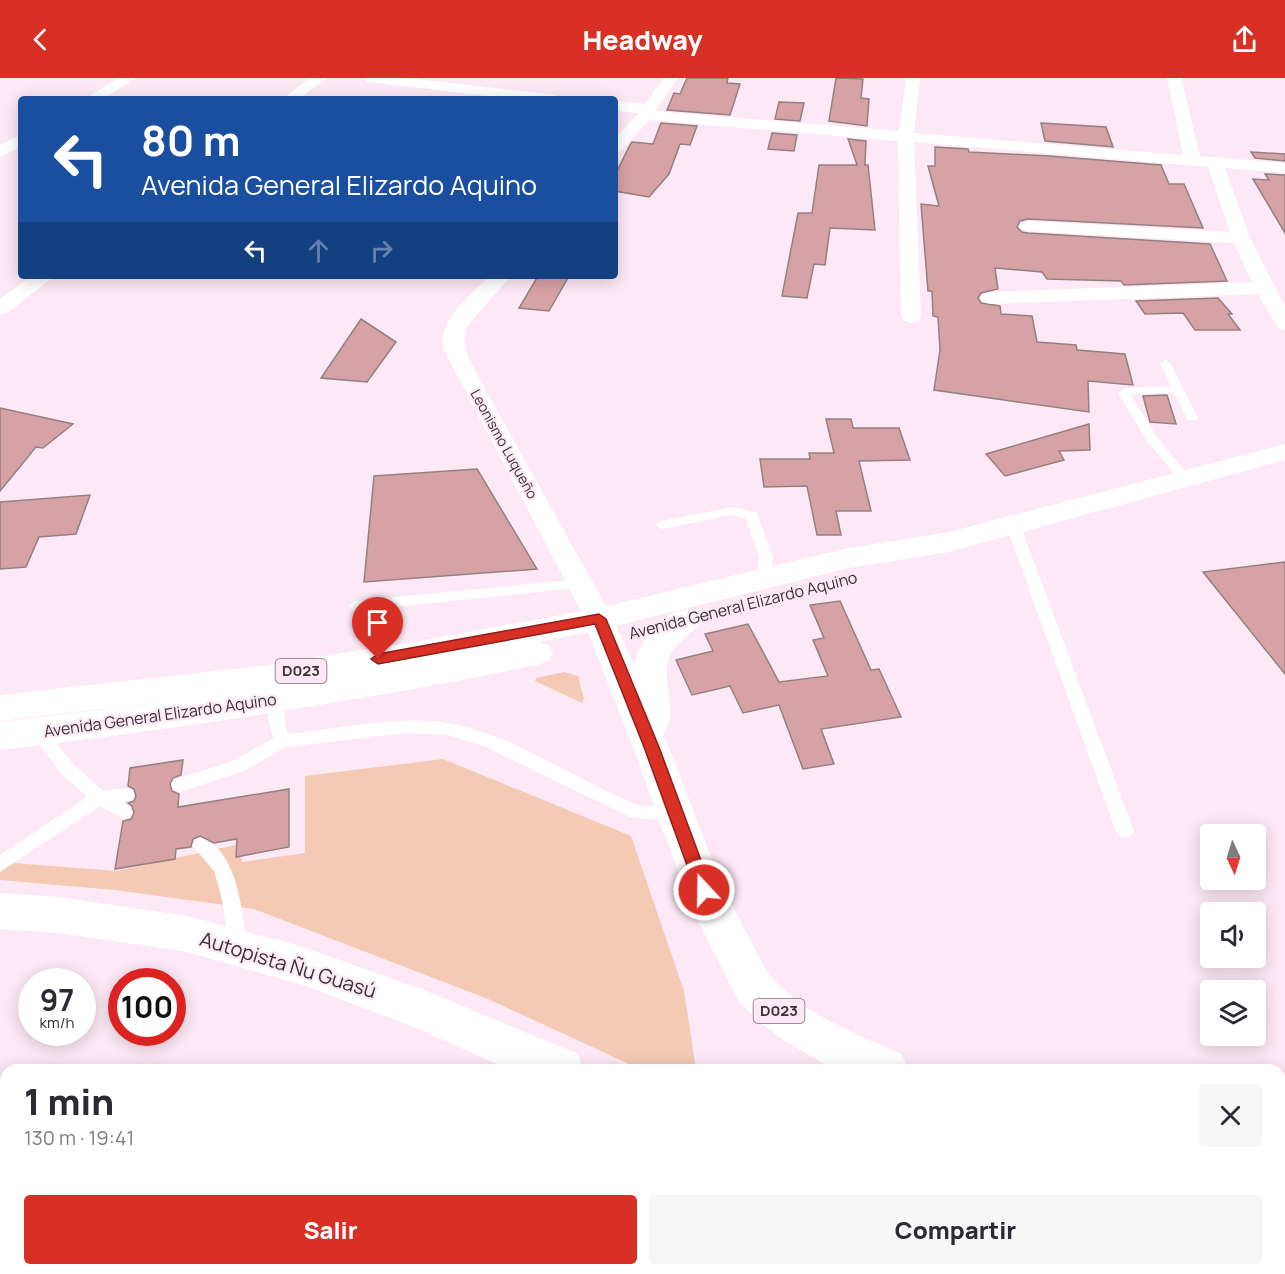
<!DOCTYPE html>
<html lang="es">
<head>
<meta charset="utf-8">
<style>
  :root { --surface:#fff; --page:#f7f7f7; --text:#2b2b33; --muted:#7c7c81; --accent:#d93025 }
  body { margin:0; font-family:Manrope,sans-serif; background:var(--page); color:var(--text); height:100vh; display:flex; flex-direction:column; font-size:22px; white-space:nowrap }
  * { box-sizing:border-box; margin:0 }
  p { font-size:20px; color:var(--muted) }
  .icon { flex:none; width:33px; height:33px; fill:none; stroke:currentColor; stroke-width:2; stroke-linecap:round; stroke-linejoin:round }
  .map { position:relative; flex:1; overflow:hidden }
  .panel { position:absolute; left:0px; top:986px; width:1286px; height:212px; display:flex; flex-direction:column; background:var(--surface); border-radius:18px 18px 0 0; box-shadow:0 3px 15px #0003 }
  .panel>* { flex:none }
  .top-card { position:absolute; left:18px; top:18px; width:600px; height:183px; border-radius:6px; box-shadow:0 3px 15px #0003; background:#1a4fa0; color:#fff; overflow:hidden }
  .needle { width:39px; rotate:176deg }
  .controls { position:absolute; left:1200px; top:746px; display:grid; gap:12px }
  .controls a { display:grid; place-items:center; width:66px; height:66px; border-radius:6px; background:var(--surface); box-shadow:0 3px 15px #0003; font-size:30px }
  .speed { position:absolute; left:18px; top:890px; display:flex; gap:12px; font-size:30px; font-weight:700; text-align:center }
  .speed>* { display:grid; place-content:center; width:78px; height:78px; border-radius:50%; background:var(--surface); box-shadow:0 3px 15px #0003; line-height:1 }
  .speed small { font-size:15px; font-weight:400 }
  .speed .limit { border:9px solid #d22; background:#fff; color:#111 }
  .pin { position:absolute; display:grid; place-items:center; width:51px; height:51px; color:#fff; margin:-62px -26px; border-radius:50% 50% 50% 0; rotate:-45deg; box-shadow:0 0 6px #0007 }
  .pin .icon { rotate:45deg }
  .me { position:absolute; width:66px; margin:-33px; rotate:339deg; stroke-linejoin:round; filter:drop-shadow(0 0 4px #0008) }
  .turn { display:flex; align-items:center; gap:21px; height:126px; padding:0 24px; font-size:27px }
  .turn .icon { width:78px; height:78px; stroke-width:2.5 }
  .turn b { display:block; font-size:42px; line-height:51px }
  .lanes { display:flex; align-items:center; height:57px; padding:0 24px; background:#0003; justify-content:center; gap:30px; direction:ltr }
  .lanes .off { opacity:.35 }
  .round { display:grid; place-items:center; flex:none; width:63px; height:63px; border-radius:6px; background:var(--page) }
  .head { display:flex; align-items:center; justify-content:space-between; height:102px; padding:0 24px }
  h1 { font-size:36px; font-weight:800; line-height:45px }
  .cta { display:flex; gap:12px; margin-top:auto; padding:12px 24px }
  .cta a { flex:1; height:69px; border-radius:6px; background:var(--accent); color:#fff; font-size:24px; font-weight:800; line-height:69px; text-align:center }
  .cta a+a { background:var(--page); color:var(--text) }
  header { display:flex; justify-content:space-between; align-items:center; height:78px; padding:0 24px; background:var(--accent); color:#fff; font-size:27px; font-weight:800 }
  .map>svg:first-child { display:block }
  .green { fill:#f4cab5 }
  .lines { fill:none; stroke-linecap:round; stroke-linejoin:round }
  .stream { fill:#8d99c3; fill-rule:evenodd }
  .building { fill:#d7a2a5; stroke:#958081; stroke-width:1.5 }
  .lane { fill:#fff; fill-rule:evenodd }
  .street { fill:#fff; fill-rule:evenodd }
  .secondary { fill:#fff; fill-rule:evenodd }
  .primary { fill:#fff; fill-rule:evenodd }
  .highway { fill:#fff; fill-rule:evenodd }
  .route { fill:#d93025; stroke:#8d1f18; stroke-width:1.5 }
  .labels { text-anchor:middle; stroke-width:4.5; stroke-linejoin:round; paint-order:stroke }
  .far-street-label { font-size:14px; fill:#393236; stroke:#fde9f5 }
  .shield { fill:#fde9f5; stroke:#74696f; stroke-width:1.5 }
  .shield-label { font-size:15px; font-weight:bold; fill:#393236 }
  .street-label { font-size:16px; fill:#393236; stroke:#fde9f5 }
  .near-street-label { font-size:20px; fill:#393236; stroke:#fde9f5 }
</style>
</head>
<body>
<header><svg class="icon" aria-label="back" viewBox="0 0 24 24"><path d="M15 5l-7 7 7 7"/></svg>Headway<svg class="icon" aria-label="share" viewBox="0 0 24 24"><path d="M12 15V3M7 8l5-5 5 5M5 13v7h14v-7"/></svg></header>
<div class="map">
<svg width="1285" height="1196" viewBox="0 0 1285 1196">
  <rect width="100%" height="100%" fill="#fde9f5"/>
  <g class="green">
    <path d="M564,594L578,598L584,621L582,625L535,603L536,600Z"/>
    <path d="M443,681L631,758L684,913L696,991H640L488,921L254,831L115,812L0,802V784L117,793L240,766L242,784L305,775V698Z"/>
    <path d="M1280,1111L1285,1112V1179L1280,1178Z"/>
  </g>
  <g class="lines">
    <path class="stream" d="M1280,1135L1285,1136V1150L1280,1148Z"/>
  </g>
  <g class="building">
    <path d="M687,0H728L727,5L740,6L730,37L667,32L674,15L680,16Z"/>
    <path d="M836,0L863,1L861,20L869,21L867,48L829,43Z"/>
    <path d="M779,24L804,25L800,43L775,41Z"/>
    <path d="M661,45L697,48L690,67L680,66L669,96L649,119L615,113V97L630,67L632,64L653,66Z"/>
    <path d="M1041,45L1106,49L1113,69L1045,63Z"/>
    <path d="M772,55L797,57L794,73L768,71Z"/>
    <path d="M848,61L866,63L865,87H868L875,152L830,150L825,187L814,186L807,220L782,218L798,135H812L819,87H857Z"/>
    <path d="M935,69L968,71L969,74L1049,78L1161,87L1169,106H1184L1203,150L1028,141L1020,143L1017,149L1022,154L1028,155L1210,166L1227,203L1124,207L1121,203L1047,201L1042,194L995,190L998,211L981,215L978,220L981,225L1000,228L1001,236L1032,238L1037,264L1076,267L1077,272L1125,276L1133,307L1088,303L1089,334L934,312L940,272L938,239L933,238L932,213H928L921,126L939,128L928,88H935Z"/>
    <path d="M1251,74L1285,76V83L1255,80Z"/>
    <path d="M1265,96L1285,97V155L1253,101L1269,102Z"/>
    <path d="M538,198H569L549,233L519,230Z"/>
    <path d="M1218,220L1232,236H1228L1240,252H1195L1183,235L1145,236L1136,223Z"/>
    <path d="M361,241L396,264L367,304L321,300Z"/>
    <path d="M1167,317L1176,346L1150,344L1143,318Z"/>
    <path d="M0,330L73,346L43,370L36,369L0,413Z"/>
    <path d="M826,341H851L853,350H899L910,382L859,383L871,433H836L841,457H817L807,408L764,409L760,381H810L809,375H834Z"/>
    <path d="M1089,346L1090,372L1059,373L1064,382L1005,398L986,376Z"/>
    <path d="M477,391L537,491L364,504L374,398Z"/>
    <path d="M90,417L76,456L39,459L26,489L0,491V424Z"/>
    <path d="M1285,484V596L1203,494Z"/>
    <path d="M840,523L871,592L879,591L901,639L821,651L834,686L803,691L779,627L743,635L730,608L692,617L676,582L713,573L705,556L748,546L779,604L828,598L813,562L824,560L810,527Z"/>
    <path d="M183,682L181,697L173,700L170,706L172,713L179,716L178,729L289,711V769L236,779L237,761L214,765L200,758L193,761L191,769L176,771L175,781L115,791L123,743L131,741L134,735L132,728L128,725L134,723L136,718L134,711L128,708L130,690Z"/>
  </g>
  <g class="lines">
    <g class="lane">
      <path d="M1165,282L1170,285L1198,340L1196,342H1188L1174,315L1130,316L1156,358L1192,401L1186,405L1182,404L1147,363L1118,315L1126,310L1171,308L1160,285Z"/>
      <path d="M733,429L757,435L758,438L773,479L768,504L763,506L756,501L759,479L746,441L733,437L662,451L655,447L662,443Z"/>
      <path d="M1013,443L1020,447L1134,753L1131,758L1125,760L1119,758L1116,753L1006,447Z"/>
      <path d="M581,501L586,503L588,506L586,509L355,533L348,528L355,523Z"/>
      <path d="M276,615L281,617C287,629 283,644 288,656C338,651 398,637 447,645C514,656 573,701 635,726C649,732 666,723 680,728L682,733L680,738L674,740L658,742L630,739L484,668L447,657L406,655L286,669L244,693L180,714L174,712L172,707L174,702L232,683L274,660C269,649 265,629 271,617Z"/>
      <path d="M39,648L45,650L72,685L103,713L126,710L132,712L134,717L132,722L122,724L130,729L132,734L130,739L124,741L100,728L0,794V777L87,719L60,694L33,658L31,654L33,650Z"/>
      <path d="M201,760C239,773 242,835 247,869L245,875L238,878L231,875L229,869L222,821L214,793L192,767L195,762Z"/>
    </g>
    <g class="street">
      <path d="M118,0H136L103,21H85Z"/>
      <path d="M310,0H327L299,21H282Z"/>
      <path d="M361,0H407L555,17L562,21H515L368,4Z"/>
      <path d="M664,0H678L655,33L899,53L906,0H920L914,55L1183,77L1167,0H1181L1200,78L1285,85V95L1225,90L1250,160L1285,228V252L1278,250L1258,216L990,226L983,224L980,220L983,216L990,214L1252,204L1234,165L1028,153L1022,152L1019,148L1022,144L1028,143L1230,154L1208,89L914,64L921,239L918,243L911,245L904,243L901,239L898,63L649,42L621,73L615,75V60L639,35L615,33V23L645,26Z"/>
      <path d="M21,57V69L0,79V67Z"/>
      <path d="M32,198H55L7,235L0,237V221Z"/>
      <path d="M490,198H511L468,247C458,267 471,283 480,302L613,541L609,548L599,551L589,548L444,272C435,244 472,216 490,198Z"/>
    </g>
    <g class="secondary">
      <path d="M6,1128V1184L0,1187V1130Z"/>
      <path d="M696,1191H797L799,1196H695Z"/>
    </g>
    <path class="primary" d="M1285,366V382L949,474L848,490L599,552L539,564L548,567L553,575L548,583L537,587C359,624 180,650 0,672V644L221,617L0,643V617L260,588L425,562L599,530L848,470L949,454Z"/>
    <g class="highway">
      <path d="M599,530L610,533L634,587C640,560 668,524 698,533L703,541C693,558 672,564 668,583C662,607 679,636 663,656C692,724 713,796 750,861C756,873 762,887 770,897C799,934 859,958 902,976L908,992H835L786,964L762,946L740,925L692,832L633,669L583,541L588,533Z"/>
      <path d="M0,815L59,819L187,838L300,868L424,912L578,976L584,992H510L414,949L300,906L187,874L59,855L0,851Z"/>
      <path d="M1280,1057L1285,1058V1104L1280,1103Z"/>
      <path d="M1081,1191H1141L1143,1196H1083Z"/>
      <path d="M1145,1191H1215L1217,1196H1147Z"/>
    </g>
  </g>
  <path class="route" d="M599,536L606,541L659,669L712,812L710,817L704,819L698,817L696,812L644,669L595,546L378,586L371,581L378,576Z"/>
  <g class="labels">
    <g class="far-street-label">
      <text transform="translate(504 366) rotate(61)" y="5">Leonismo Luqueño</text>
    </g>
    <g class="shield">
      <rect x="275.5" y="581" width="51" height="24" rx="4.5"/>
      <rect x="753.5" y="921" width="51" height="24" rx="4.5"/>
    </g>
    <g class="shield-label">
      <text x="301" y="598">D023</text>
      <text x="779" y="938">D023</text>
    </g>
    <g class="street-label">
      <text transform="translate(743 527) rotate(-14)" y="6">Avenida General Elizardo Aquino</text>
      <text transform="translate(160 637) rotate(-8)" y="6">Avenida General Elizardo Aquino</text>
    </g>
    <g class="near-street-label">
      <text transform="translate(288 887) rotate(17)" y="7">Autopista Ñu Guasú</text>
    </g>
  </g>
</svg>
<div class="controls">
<a><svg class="needle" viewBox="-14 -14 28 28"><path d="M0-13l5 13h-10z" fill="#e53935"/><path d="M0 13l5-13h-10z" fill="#7c7c81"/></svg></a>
<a><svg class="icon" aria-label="sound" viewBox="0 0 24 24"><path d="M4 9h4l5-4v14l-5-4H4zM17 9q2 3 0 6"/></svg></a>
<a><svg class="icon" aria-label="layers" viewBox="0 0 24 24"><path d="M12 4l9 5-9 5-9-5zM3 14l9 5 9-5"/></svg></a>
</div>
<div class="speed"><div>97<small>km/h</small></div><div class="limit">100</div></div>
<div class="pin" style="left:378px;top:581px;background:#d93025"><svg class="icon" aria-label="arrive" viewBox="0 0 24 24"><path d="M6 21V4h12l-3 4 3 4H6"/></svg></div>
<svg class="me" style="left:704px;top:812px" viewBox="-20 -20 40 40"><circle r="17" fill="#d93025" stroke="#fff" stroke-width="3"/><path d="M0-11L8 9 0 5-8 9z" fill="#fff"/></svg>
<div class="top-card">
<div class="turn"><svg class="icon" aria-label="left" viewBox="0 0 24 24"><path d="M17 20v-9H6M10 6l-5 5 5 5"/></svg><div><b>80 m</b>Avenida General Elizardo Aquino</div></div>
<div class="lanes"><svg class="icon" aria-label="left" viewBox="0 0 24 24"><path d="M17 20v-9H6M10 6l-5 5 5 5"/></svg><svg class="icon off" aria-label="ahead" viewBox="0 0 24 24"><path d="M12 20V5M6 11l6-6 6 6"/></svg><svg class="icon off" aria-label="right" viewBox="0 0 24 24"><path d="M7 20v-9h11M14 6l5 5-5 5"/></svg></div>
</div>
<section class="panel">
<div class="head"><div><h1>1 min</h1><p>130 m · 19:41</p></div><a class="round"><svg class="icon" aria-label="close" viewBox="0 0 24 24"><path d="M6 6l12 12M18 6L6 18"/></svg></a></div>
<div class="cta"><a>Salir</a><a>Compartir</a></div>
</section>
</div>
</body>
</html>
